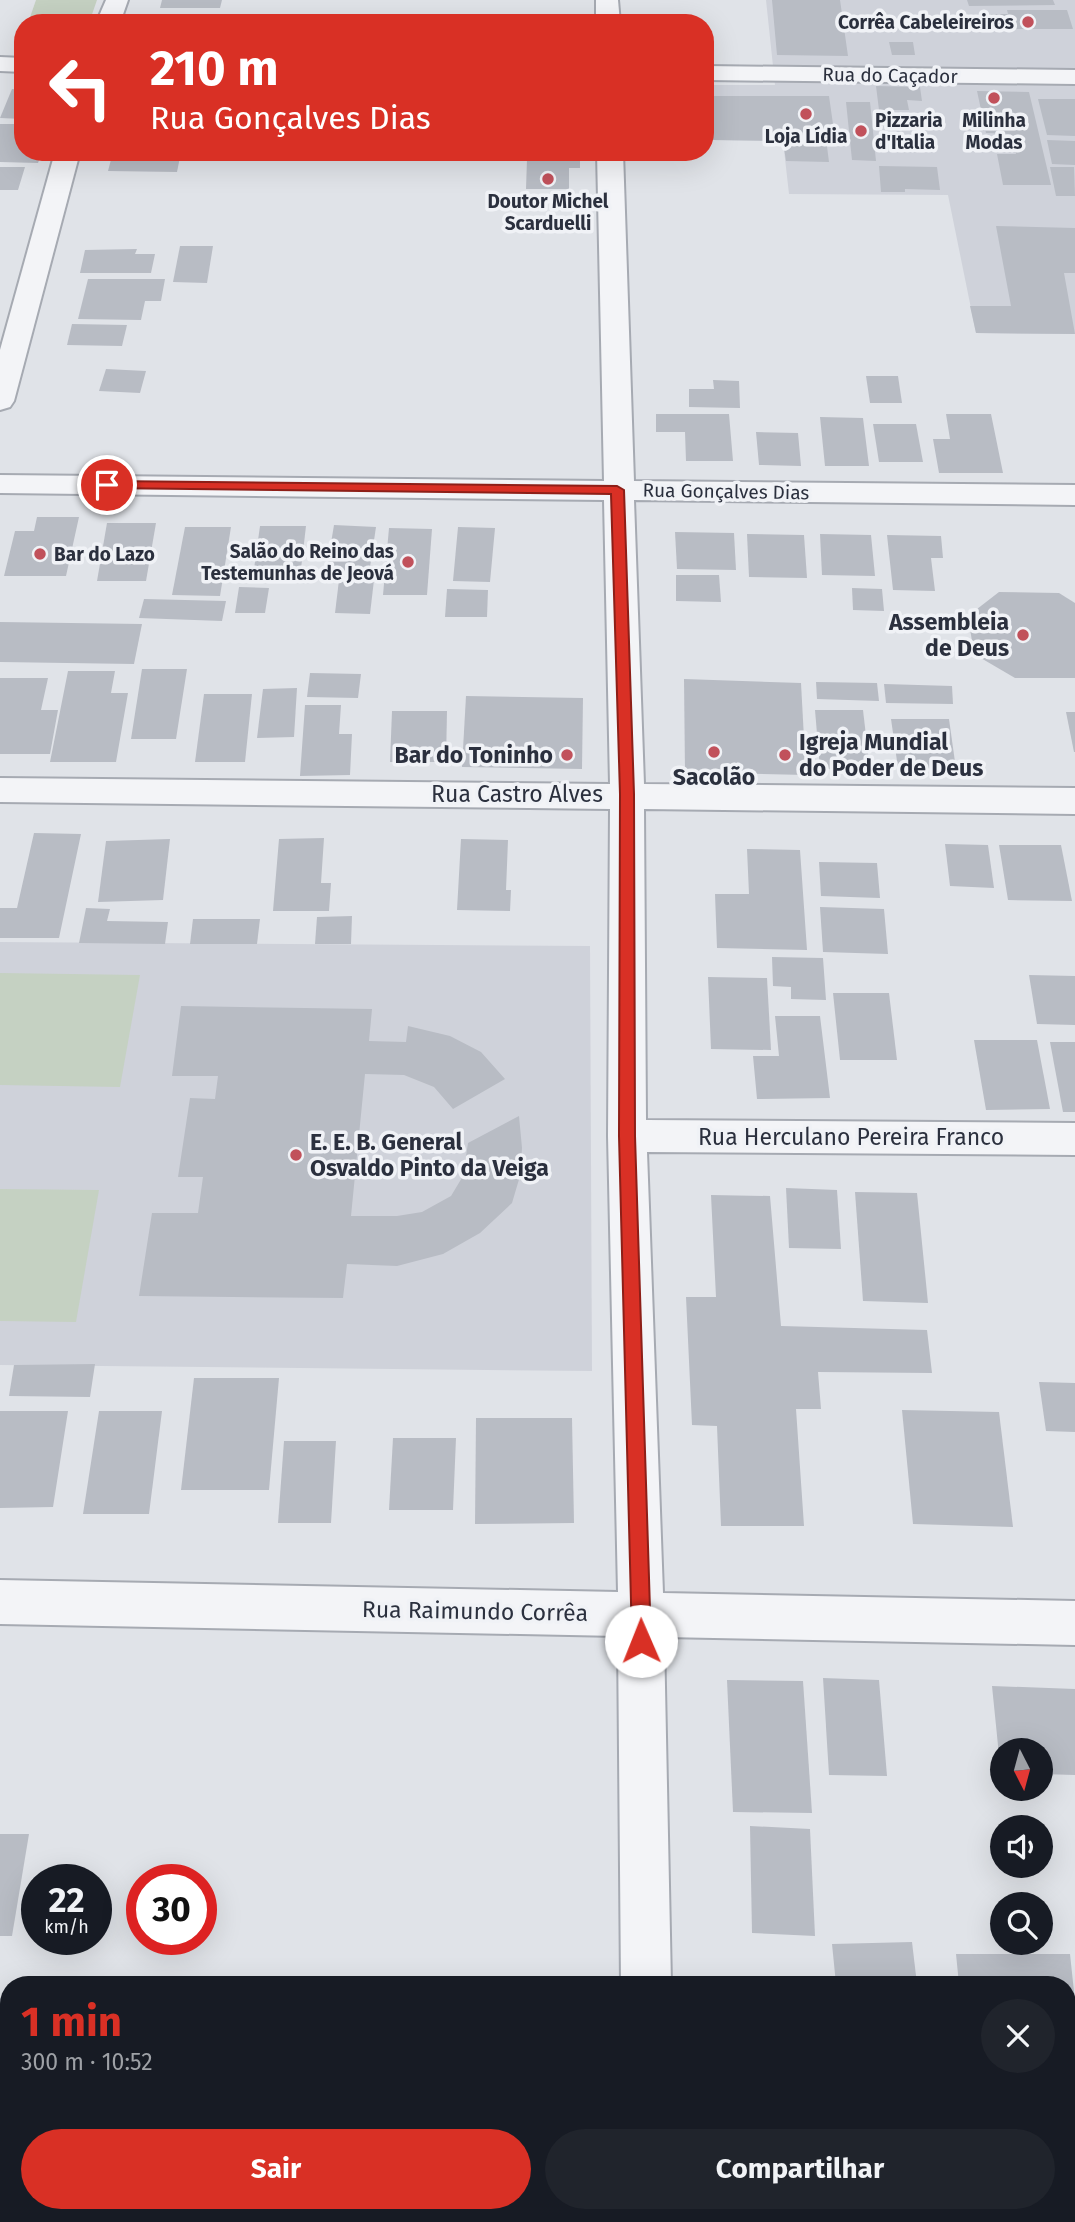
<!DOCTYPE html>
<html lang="pt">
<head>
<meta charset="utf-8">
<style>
  :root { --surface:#171b24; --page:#20242c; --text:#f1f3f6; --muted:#9ea1a6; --accent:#d93025 }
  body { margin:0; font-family:"Fira Sans",sans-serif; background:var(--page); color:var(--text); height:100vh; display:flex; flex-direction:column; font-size:26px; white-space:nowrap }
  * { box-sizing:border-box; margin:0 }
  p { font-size:23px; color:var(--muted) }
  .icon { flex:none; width:38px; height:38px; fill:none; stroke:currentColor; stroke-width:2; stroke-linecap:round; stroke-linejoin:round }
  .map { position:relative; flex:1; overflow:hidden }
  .sheet { position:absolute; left:0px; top:1976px; width:1076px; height:247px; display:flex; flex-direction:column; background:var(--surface); border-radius:28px 28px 0 0; box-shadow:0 7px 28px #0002 }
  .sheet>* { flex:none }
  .hud { position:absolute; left:14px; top:14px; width:700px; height:147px; border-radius:28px; box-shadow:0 7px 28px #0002; background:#d93025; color:#fff; overflow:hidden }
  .needle { width:46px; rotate:174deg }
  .tools { position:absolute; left:990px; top:1738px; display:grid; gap:14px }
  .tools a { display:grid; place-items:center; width:63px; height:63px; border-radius:50%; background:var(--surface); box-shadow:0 7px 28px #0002; font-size:35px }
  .speed { position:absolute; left:21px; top:1864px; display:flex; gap:14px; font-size:35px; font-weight:700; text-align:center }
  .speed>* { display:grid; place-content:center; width:91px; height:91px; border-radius:50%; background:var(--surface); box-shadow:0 7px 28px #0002; line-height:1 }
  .speed small { font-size:18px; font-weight:400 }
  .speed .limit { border:10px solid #d22; background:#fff; color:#111 }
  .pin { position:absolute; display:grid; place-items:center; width:60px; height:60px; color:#fff; margin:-30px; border:4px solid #fff; border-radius:50%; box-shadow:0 2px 7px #0007 }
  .me { position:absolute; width:77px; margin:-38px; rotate:359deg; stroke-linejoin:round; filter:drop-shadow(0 0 5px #0008) }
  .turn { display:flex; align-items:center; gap:24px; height:147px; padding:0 21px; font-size:32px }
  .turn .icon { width:91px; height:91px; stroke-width:2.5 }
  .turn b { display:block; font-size:49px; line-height:60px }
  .round { display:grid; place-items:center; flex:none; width:74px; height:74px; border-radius:37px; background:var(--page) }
  .head { display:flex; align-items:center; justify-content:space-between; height:119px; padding:0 21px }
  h1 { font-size:42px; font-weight:700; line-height:52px; color:var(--accent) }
  .button { display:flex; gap:14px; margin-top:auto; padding:14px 21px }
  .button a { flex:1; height:80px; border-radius:42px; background:var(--accent); color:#fff; font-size:28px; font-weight:700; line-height:80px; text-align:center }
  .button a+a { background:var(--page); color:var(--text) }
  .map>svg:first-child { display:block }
  .built { fill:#cfd2da }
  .green { fill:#c5d1c2 }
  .building { fill:#b8bcc4 }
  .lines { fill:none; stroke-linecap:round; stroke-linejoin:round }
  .street-casing { stroke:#a6aab2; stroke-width:4 }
  .street { fill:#f3f4f7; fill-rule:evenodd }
  .route { fill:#d93025; stroke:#8d1f18; stroke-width:2 }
  .poi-dot { fill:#c1515b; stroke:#f0f2f6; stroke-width:2.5 }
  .labels { text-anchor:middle; stroke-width:7; stroke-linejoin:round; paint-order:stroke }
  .far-poi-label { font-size:19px; font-weight:bold; fill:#2b303e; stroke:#f0f2f6 }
  .far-street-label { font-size:19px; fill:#2b303e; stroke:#f0f2f6 }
  .poi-label { font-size:23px; font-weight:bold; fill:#2b303e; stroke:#f0f2f6; text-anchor:end }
  .street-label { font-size:23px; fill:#2b303e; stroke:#f0f2f6 }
</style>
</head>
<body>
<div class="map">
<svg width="1075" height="2222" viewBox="0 0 1075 2222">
  <rect width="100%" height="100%" fill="#e0e3e8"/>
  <g class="built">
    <path d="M766,0H1075V334L976,333L948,195L789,194L783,141L713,140L710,85H775Z"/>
    <path d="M0,942L590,946L592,1371L0,1365Z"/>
  </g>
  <g class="green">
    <path d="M36,0H97L89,23H28Z"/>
    <path d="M0,973L140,975L120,1087L0,1085Z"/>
    <path d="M0,1189L99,1190L76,1322L0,1321Z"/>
  </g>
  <g class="building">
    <path d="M162,0H222L220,8H160Z"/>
    <path d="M772,0H840L848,56L777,55Z"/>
    <path d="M967,0H1053L1055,5L969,6Z"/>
    <path d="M1007,10H1067L1073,29H988L984,14H1008Z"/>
    <path d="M889,42H913L915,55H892Z"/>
    <path d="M876,86L920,87L922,101L907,100L909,110H879Z"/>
    <path d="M12,89L23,90V119L0,118Z"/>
    <path d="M977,91L1029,92L1051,185H1003L997,154H1016L1011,134L986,133Z"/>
    <path d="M710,96H829L834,131H825L829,162L786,161L783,141L713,140Z"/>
    <path d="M1038,99H1075V136L1047,135Z"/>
    <path d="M846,102H870L876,161L852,160Z"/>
    <path d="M0,124H23V152H42L38,163L0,162Z"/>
    <path d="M1047,140L1075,141V165L1052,164Z"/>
    <path d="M113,152H181L177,172L108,171Z"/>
    <path d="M527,159L580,160V168H569V189H526Z"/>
    <path d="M879,166L937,167L940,190L905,189V192H881Z"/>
    <path d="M0,167H25L18,190H0Z"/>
    <path d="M1050,167H1074L1075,196H1056Z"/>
    <path d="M996,226L1075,228V273H1064L1075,334L976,333L970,306H1011Z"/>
    <path d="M180,246H213L207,283L173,282Z"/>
    <path d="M137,249L135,254H155L151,273H80L85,250Z"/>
    <path d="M88,279H165L161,301H145L141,320L78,319Z"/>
    <path d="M72,324L127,325L122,346L67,345Z"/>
    <path d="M106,369L146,371L140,393L99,391Z"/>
    <path d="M866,376H898L902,403H870Z"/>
    <path d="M713,380L739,381L740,408L689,407V389H714Z"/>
    <path d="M656,414H729L733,461H686L685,432H656Z"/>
    <path d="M946,414H991L1003,473H939L933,439H950Z"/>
    <path d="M820,417L863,418L869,466H825Z"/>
    <path d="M873,424H916L923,462H879Z"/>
    <path d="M756,432L798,433L801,466L759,465Z"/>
    <path d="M37,517H79L66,576H4L15,531H34Z"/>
    <path d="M107,523H156L146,581H97Z"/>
    <path d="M334,525L376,527L369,574L326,573Z"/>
    <path d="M260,526H306L301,569H254Z"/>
    <path d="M185,527H231L220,596L172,595Z"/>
    <path d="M458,527L495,528L490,582L453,581Z"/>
    <path d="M389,528L432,529L427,595H383Z"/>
    <path d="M675,532L734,533L736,570L677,569Z"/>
    <path d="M747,534L804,535L807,578L749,577Z"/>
    <path d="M820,534L871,535L875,576L822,575Z"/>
    <path d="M887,535L941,536L943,558H931L935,591L893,590Z"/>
    <path d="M676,575H719L721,602L676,601Z"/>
    <path d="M339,580H374L370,614L335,613Z"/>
    <path d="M239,587L269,588L265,613H235Z"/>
    <path d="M852,588L882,589L884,611L853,610Z"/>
    <path d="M447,589L488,590L487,617H445Z"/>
    <path d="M999,592L1059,593L1075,603V678H1015L974,654L968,616Z"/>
    <path d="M144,599L226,601L222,621L139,618Z"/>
    <path d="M0,622L142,624L134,664L0,662Z"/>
    <path d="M142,669H187L176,739H131Z"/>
    <path d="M68,671H115L111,693H128L116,762H50Z"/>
    <path d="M310,673L361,674L358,698L307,697Z"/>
    <path d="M0,678H48L41,710H58L50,754H0Z"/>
    <path d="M684,679L801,683L806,775L685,772Z"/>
    <path d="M816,682L877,683L879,701L817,699Z"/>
    <path d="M884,684L952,686L953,704L886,703Z"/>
    <path d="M297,688L294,737L257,738L263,689Z"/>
    <path d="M204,694H252L245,762H195Z"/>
    <path d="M466,696L583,698L582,769L462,767Z"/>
    <path d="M305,705H341L339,734H352L350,775L300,776Z"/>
    <path d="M815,710H863L870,770L820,769Z"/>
    <path d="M392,711H447L446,762H390Z"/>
    <path d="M1066,712H1075V752H1074Z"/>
    <path d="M891,719H949L956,769L898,768Z"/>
    <path d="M34,833L81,834L59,938H0V908H17Z"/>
    <path d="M324,838L321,883H331L329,911H273L279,839Z"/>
    <path d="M170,839L163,900L98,902L106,841Z"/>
    <path d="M461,839L508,840L506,890H511L510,911L457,910Z"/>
    <path d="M945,844L988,845L994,888L950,886Z"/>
    <path d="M999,845H1061L1072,901L1008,900Z"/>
    <path d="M747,849L800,850L807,950L717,948L715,894H749Z"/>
    <path d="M819,862L877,863L880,898L821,896Z"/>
    <path d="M820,907L884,909L888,954L823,952Z"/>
    <path d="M86,908L110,909L107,921L168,922L165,944L79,943Z"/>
    <path d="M352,916L351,944H315L317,917Z"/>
    <path d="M193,919H260L257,944H190Z"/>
    <path d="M772,957L823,958L826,1000L791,999V987L773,986Z"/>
    <path d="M1029,975L1075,976V1025L1037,1024Z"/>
    <path d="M708,977L767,978L771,1050L711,1049Z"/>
    <path d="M833,993H889L897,1060H840Z"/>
    <path d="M181,1006L372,1009L369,1041L406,1042L408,1026L450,1036L481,1052L505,1079L453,1109L434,1087L404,1075L365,1074L351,1216H397L422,1212L451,1196L463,1176L468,1143L519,1116L522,1148L520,1176L512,1203L480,1233L443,1254L397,1266L347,1264L343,1298L139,1296L152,1213H198L203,1177H178L190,1098L215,1099L218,1076H172Z"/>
    <path d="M775,1016H820L830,1098L757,1099L753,1056H779Z"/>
    <path d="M974,1040H1037L1050,1109L986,1110Z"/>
    <path d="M1050,1042H1075V1112H1063Z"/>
    <path d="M786,1188L837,1190L841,1249L789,1248Z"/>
    <path d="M855,1192L917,1193L928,1303L863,1301Z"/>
    <path d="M711,1195L770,1196L781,1326L927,1330L932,1373L818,1372L821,1409H796L804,1526H721L717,1426L692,1425L686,1297H716Z"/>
    <path d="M95,1364L90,1397L9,1396L14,1365Z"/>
    <path d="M194,1378H279L269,1490H181Z"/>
    <path d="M1039,1382L1075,1383V1432L1046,1431Z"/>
    <path d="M902,1410L999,1412L1013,1527L913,1524Z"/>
    <path d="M0,1411H68L53,1507L0,1508Z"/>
    <path d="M99,1411H162L149,1514H83Z"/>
    <path d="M476,1418H572L574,1523L475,1524Z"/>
    <path d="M393,1438H456L453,1510H389Z"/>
    <path d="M284,1441H336L331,1523H278Z"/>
    <path d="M823,1678L879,1680L887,1776L829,1775Z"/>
    <path d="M727,1680L803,1681L812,1813L733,1812Z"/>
    <path d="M992,1686L1075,1689V1775L1041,1774V1750H1003L1001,1775Z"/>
    <path d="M750,1826L810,1829L815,1936L752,1933Z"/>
    <path d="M0,1834H29L12,1936H0Z"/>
    <path d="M912,1942L917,1984H836L832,1944Z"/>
    <path d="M956,1954H1070L1075,2001H1068V1984H959Z"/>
    <path d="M730,1979L788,1982V1984H730Z"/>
    <path d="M1068,2095H1075V2222H1011L1010,2214H1068Z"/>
    <path d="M715,2214H849L850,2222H715Z"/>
    <rect x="884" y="2214" width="96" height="8"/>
  </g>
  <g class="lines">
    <defs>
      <g id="street">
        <path d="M106,0H128L120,23H96Z"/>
        <path d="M596,0H618L620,23H596Z"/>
        <path d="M0,57L23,58V72L0,71Z"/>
        <path d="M705,66L1075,70V84L705,80Z"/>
        <path d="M55,152H80L14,401L10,407L0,410V350Z"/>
        <path d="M597,152H623L634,481L1075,485V505L634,500L644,784L1075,788V814L644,809L646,1120L1075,1123V1155L647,1152L663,1593L1075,1601V1645L664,1637L671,1984H621L618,1636L0,1624V1580L618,1592L608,1136L610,809L0,802V778L610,784L604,500L0,493V475L604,481Z"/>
        <rect x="622" y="2214" width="54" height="8"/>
      </g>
    </defs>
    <use href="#street" class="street-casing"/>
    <use href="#street" class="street"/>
  </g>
  <path class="route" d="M107,481L617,486L624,490L634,794L635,1136L651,1641L648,1647L641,1650L635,1647L632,1641L619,1136L620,794L611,494L103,488V482Z"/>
  <g class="poi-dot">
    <circle cx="1028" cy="22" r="7"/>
    <circle cx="994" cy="98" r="7"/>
    <circle cx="806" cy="114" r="7"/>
    <circle cx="861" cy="131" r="7"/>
    <circle cx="548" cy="179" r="7"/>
    <circle cx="40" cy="554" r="7"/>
    <circle cx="408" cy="562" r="7"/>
    <circle cx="1023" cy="635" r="7"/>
    <circle cx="714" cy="752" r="7"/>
    <circle cx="567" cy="755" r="7"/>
    <circle cx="785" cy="755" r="7"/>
    <circle cx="296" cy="1155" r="7"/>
  </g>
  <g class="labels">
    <g class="far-poi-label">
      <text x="1014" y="29" text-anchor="end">Corrêa Cabeleireiros</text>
      <text x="875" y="127" text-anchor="start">Pizzaria<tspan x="875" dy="22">d'Italia</tspan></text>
      <text x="994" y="127">Milinha<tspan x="994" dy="22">Modas</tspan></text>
      <text x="806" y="143">Loja Lídia</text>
      <text x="548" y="208">Doutor Michel<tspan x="548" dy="22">Scarduelli</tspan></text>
      <text x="394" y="558" text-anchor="end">Salão do Reino das<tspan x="394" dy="22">Testemunhas de Jeová</tspan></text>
      <text x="54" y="561" text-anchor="start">Bar do Lazo</text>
    </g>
    <g class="far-street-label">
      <text transform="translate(890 75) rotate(1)" y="7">Rua do Caçador</text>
      <text transform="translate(726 491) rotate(1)" y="7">Rua Gonçalves Dias</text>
    </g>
    <g class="poi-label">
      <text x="1009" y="630">Assembleia<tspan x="1009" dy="26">de Deus</tspan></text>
      <text x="799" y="750" text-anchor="start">Igreja Mundial<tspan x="799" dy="26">do Poder de Deus</tspan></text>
      <text x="553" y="763">Bar do Toninho</text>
      <text x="714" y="785" text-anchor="middle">Sacolão</text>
      <text x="310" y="1150" text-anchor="start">E. E. B. General<tspan x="310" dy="26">Osvaldo Pinto da Veiga</tspan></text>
    </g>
    <g class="street-label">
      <text x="517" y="802">Rua Castro Alves</text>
      <text x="851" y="1145">Rua Herculano Pereira Franco</text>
      <text transform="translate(475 1611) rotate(1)" y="8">Rua Raimundo Corrêa</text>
    </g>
  </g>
</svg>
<div class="tools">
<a><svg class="needle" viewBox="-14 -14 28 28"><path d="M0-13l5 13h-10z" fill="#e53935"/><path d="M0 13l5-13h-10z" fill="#9ea1a6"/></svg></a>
<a><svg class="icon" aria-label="sound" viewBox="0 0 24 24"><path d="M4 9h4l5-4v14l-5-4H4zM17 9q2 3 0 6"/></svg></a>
<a><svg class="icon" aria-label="search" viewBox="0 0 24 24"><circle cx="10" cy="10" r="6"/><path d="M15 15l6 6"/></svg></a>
</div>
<div class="speed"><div>22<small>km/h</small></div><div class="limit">30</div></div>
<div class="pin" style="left:107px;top:485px;background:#d93025"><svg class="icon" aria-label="arrive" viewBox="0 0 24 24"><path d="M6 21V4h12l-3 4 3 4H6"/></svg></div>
<svg class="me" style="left:641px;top:1641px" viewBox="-20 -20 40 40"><circle r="19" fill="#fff"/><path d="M0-13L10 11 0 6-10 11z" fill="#d93025"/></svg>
<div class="hud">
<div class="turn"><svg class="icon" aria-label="left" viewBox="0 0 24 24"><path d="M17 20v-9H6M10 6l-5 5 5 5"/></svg><div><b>210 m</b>Rua Gonçalves Dias</div></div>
</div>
<section class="sheet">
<div class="head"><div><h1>1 min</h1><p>300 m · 10:52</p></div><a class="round"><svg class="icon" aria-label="close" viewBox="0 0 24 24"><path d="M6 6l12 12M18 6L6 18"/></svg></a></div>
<div class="button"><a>Sair</a><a>Compartilhar</a></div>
</section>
</div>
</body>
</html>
